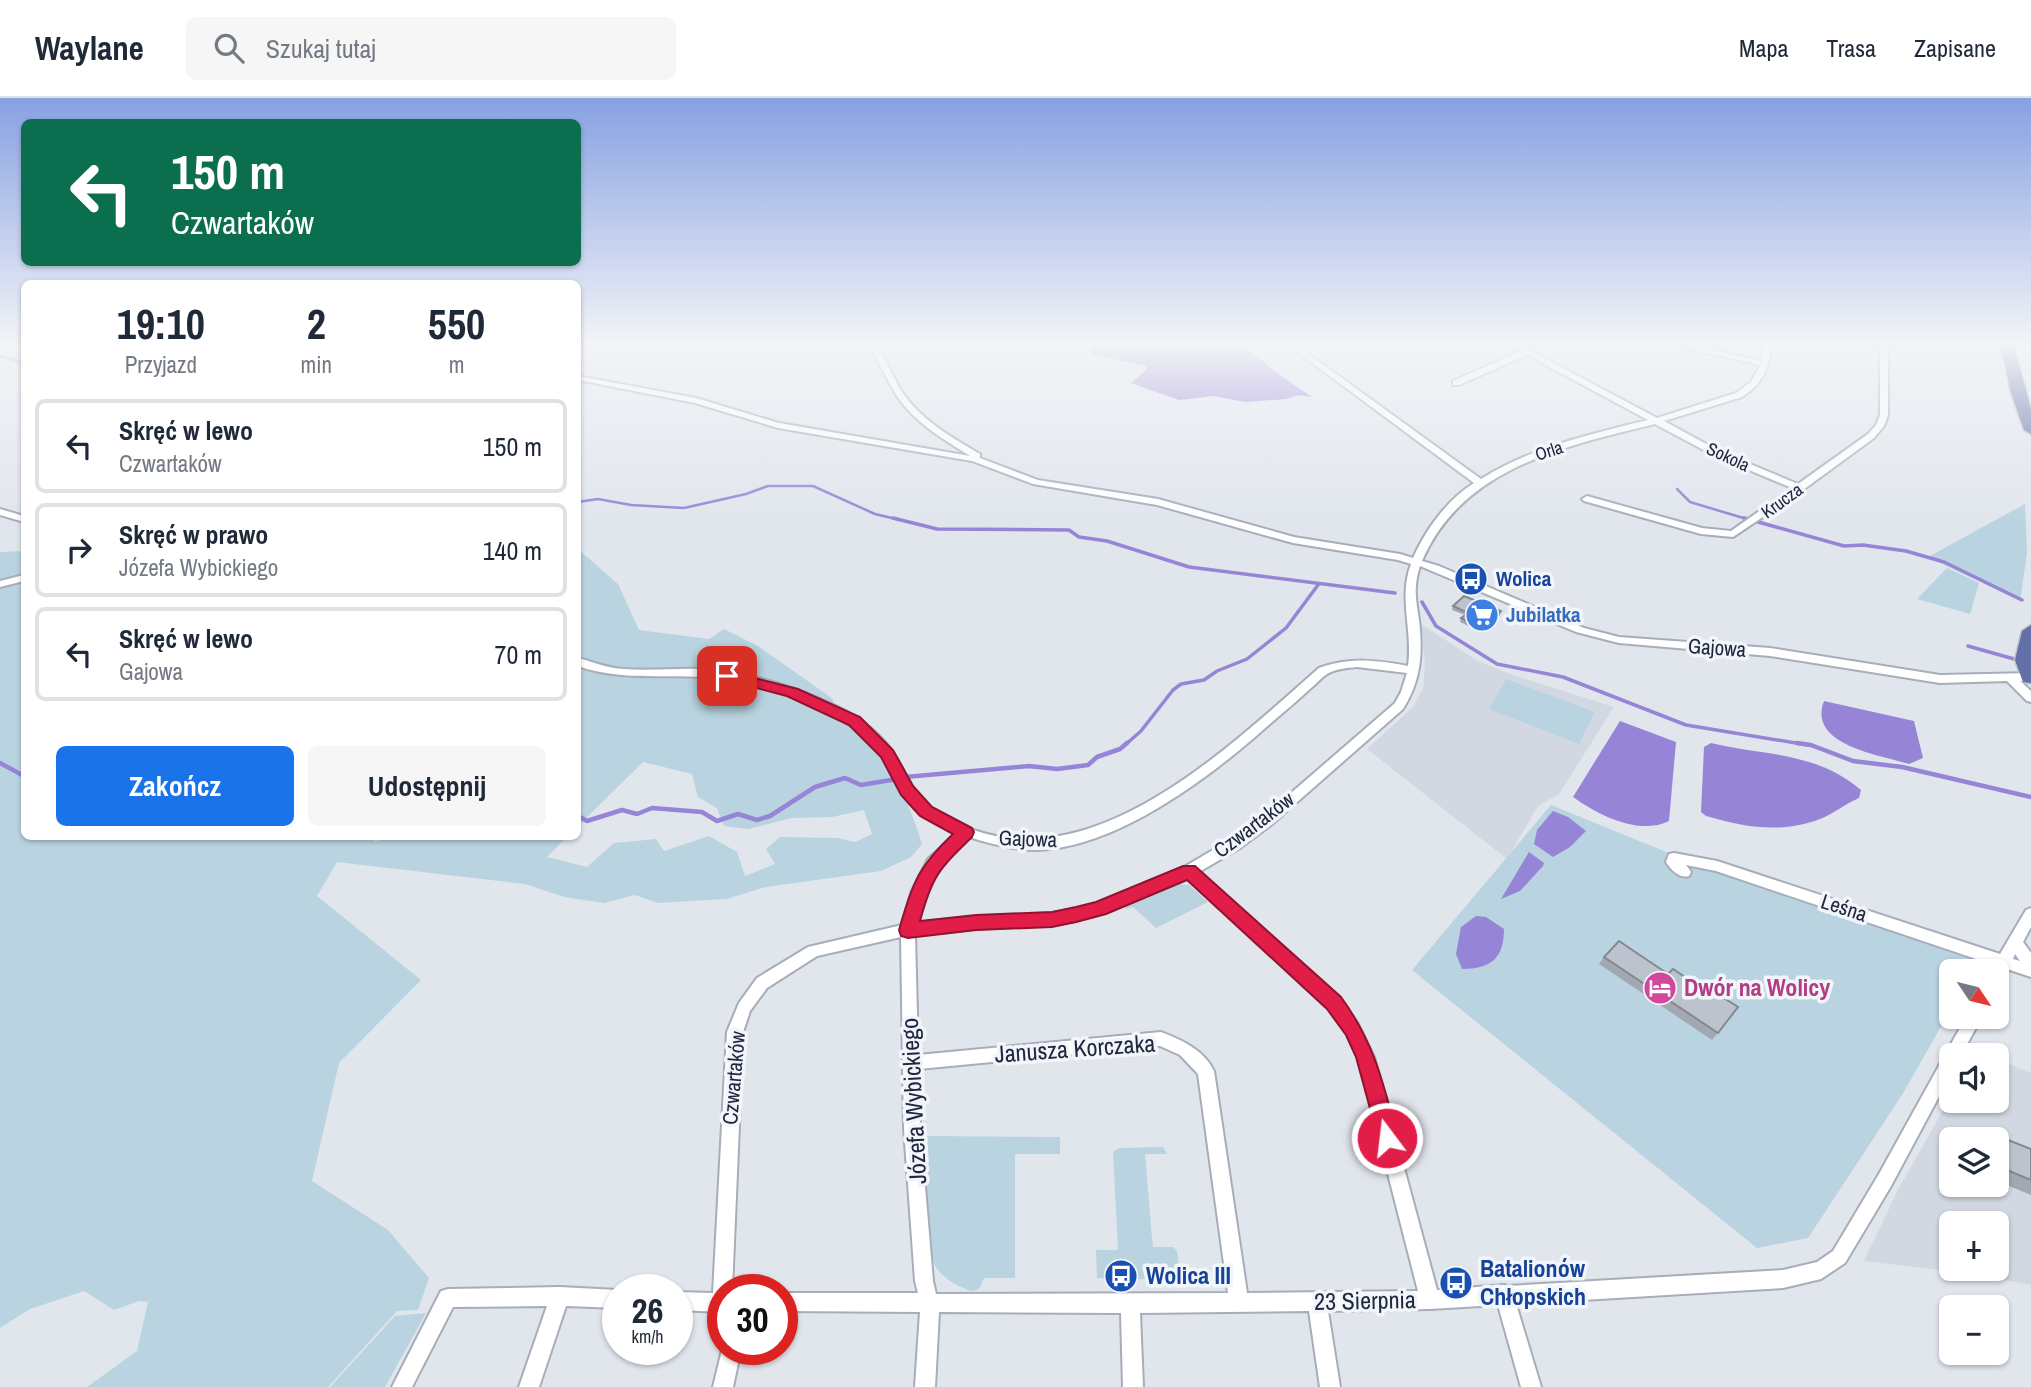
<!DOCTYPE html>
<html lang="pl">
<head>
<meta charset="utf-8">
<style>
  :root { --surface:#fff; --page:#f6f6f7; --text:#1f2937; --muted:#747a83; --line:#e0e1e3; --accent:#1a73e8 }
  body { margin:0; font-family:"Archivo Narrow",sans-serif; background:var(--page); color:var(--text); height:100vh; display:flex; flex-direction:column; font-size:26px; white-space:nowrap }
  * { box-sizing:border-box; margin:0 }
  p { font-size:23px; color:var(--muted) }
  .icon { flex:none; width:38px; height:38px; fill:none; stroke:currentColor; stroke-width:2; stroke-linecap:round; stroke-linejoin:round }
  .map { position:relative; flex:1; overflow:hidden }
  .sheet { position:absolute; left:21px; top:182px; width:560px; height:560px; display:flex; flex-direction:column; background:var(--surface); border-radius:10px; box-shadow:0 2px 5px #0004 }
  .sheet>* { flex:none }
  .banner { position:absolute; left:21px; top:21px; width:560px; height:147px; border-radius:10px; box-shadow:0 2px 5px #0004; background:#0b6e4f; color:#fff; overflow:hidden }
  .needle { width:46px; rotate:125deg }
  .buttons { position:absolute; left:1939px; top:861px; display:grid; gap:14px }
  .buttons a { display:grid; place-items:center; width:70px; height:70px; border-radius:10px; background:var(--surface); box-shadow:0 2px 5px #0004; font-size:35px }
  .speed { position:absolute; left:602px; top:1176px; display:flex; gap:14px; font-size:35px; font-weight:700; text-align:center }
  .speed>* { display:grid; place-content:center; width:91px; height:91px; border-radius:50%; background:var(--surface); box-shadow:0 2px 5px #0004; line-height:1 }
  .speed small { font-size:18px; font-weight:400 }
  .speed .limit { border:10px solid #d22; background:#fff; color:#111 }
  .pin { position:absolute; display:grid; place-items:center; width:60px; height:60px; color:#fff; margin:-30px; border-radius:14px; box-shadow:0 4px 10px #0006 }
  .me { position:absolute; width:77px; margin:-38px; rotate:345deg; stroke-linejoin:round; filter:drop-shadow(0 0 5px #0008) }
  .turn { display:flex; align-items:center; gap:24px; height:147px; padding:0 35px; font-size:32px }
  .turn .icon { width:91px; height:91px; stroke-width:2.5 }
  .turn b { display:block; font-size:49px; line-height:60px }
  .eta { display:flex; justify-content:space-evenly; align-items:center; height:119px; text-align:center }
  .eta b { font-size:42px; font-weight:800; line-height:49px }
  .action { display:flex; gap:14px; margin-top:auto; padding:14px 35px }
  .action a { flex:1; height:80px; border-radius:10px; background:var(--accent); color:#fff; font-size:28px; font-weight:800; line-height:80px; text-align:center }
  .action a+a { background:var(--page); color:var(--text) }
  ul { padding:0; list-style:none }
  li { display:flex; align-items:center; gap:21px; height:94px; margin:0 14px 10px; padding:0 21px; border:4px solid var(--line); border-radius:10px }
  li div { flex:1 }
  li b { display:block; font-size:26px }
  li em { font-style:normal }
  header { display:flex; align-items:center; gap:42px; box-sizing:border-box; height:98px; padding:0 35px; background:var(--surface); border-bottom:2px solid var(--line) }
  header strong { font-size:33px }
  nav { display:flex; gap:38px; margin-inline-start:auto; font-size:24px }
  .search { width:490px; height:63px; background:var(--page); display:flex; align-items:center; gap:18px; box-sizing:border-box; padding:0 24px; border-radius:10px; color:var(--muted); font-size:26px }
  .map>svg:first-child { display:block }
  .built { fill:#d2d8e1; fill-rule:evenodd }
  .green { fill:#b9d3e0 }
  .water { fill:#9685d6 }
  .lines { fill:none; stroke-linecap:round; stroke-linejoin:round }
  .stream-far2 { stroke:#9685d6; stroke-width:2.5 }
  .stream-far1 { stroke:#9685d6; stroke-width:3.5 }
  .stream { stroke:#9685d6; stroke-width:4.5 }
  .street-casing { stroke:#a7adb9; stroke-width:4 }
  .primary-casing { stroke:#c1c3c9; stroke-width:3 }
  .street { fill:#fff; fill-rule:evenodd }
  .primary { fill:#6270a6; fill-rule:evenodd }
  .wall { fill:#a2a8b1 }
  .shaded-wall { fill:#848890 }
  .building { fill:#bcc3ce; stroke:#848890; stroke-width:2 }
  .route { fill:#e11d48; stroke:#92132f; stroke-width:2 }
  .labels { text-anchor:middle; stroke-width:7; stroke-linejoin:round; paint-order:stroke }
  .far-street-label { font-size:18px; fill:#20273f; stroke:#f2f5f9 }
  .transit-label { font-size:21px; font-weight:bold; fill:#164399; stroke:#f2f5f9; text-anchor:start }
  .shop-label { font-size:21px; font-weight:bold; fill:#366cbe; stroke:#f2f5f9; text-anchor:start }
  .street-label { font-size:21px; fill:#20273f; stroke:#f2f5f9 }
  .near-hotel-label { font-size:24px; font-weight:bold; fill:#b23c85; stroke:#f2f5f9; text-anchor:start }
  .near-street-label { font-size:24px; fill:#20273f; stroke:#f2f5f9 }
  .near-transit-label { font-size:24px; font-weight:bold; fill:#164399; stroke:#f2f5f9; text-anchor:start }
</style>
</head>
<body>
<header>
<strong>Waylane</strong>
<div class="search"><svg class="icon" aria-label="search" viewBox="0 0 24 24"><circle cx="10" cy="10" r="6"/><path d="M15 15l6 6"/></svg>Szukaj tutaj</div>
<nav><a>Mapa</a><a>Trasa</a><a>Zapisane</a></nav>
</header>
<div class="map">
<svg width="2031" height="1289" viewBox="0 0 2031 1289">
  <rect width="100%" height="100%" fill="#e1e6ed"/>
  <g class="built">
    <path d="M1421,526L1478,563L1513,577L1614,609L1559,696L1538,708L1507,761L1367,651L1413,609L1423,590L1425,567Z"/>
    <path d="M1997,961L2031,975V1187L1981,1177L1864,1163L1899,1090L1951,998V1003H1997ZM1951,1041H1997V1087H1951ZM1951,1125H1997V1171H1951Z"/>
  </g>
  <g class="green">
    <path d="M2025,406L2027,455L2020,503L1928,459Z"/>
    <path d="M578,451L618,486L639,532L709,541L724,531L758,548L833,601L835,616C882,642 907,697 922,746L911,759L881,773L766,789L727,801L658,805L635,797L604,805L564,799L525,786L337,764L317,798L421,882L339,965L312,1083L388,1132L429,1180L418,1212L397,1213L328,1289H87L137,1253L148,1204L139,1203L114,1212L84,1193L30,1211L0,1230V454L24,453V738H373L374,744L395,738L567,739L547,759L587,769L614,745L656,741L664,753L709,738L737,754L745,778L775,766L766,751L780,739L838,740L855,744L872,736L864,712L832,719L791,720L748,731L724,728L717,710L698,699L692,676L643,664L578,728Z"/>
    <path d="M1947,470L1979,485L1970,516L1917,501Z"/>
    <path d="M1506,581L1595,614L1579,646L1489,611Z"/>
    <path d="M1551,707L1703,769L1978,864L1973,873H1951V911L1902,997L1808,1140L1757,1150L1412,872Z"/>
    <path d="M1175,783L1178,786L1189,787L1208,804L1156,830L1133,809L1126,811L1124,808Z"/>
    <path d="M927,1038L1060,1039V1056H1015V1180H984L979,1191L971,1193C958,1188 944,1182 936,1169C926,1152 924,1065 922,1041Z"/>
    <path d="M1163,1049L1167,1056H1145L1152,1140L1153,1149H1173L1177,1153L1180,1179L1178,1182L1097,1180L1096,1152H1118L1113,1054L1119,1050Z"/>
    <path d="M426,1215L385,1289H330L395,1218Z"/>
  </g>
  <g class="water">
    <path d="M1097,244H1239C1263,264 1287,283 1312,299L1298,297L1287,301L1245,304L1214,298L1179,302L1131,285L1147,271L1146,268L1092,256L1089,249Z"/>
    <path d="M1824,603L1914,623L1923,660L1909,666C1880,657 1807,647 1824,603Z"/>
    <path d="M1620,623L1676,644L1669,723C1639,738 1598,717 1573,699Z"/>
    <path d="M1711,645C1765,658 1815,653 1861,692L1859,700C1845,706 1833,716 1820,721C1781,736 1744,729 1706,718L1701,714L1704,649Z"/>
    <path d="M1553,713L1568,719L1586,733L1570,749L1553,759L1534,746L1537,732Z"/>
    <path d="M1529,754L1544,765L1543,768L1520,793L1501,801Z"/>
    <path d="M1476,818L1486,819L1504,831C1504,860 1491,871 1462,871L1456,856L1461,829Z"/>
  </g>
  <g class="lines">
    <g class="stream-far2">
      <path d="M0,258L24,265"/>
      <path d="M1677,391L1690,404L1750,422"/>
      <path d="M578,404L598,401L631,407L684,410L746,396L768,388H813L875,416L900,422"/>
    </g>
    <g class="stream-far1">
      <path d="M893,420L937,431L1069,432L1079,439L1107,443L1189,469L1395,495"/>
      <path d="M1744,420L1844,448L1863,447L1906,453L1944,464L2022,502"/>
      <path d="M1422,504L1436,528L1497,566L1563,579L1686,627L1808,647"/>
      <path d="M1968,548L2014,561"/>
      <path d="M1125,647L1141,633L1173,592L1181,586L1204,582L1217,573L1247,561L1286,530L1318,487"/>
    </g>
    <g class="stream">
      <path d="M1797,645L1811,647L1853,663L1902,669L2031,699"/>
      <path d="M0,665L24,678"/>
      <path d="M905,679L1029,668L1057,671L1088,667L1097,659L1120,651L1127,645"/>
      <path d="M578,718L587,723L622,712L637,716L652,710L702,714L717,723L738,716L757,722L770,718L815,689L845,680L861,687L897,681"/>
    </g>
    <defs>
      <g id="street">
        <path d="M866,244H874L878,249C888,265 894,283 905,298C924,324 953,340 980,356V360L1038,382L1158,401L1294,439L1400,456L1413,460C1426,431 1447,402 1474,385L1284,244H1292L1481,381C1532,349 1591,336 1648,322L1527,257L1459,287H1453V283L1521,253L1505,244H1514L1657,320L1736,295L1751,284L1760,267L1666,246L1665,244H1677L1761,263L1764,244H1772C1770,268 1764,285 1742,299L1664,323L1719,353L1798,386L1868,336L1876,327L1880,317V244H1888V317L1884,328L1874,340L1803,392L1733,439L1701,436L1584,403L1582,401L1587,398L1702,430L1731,433L1792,390L1713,357L1655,326C1566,348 1462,369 1422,463L1439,468L1584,530L1619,539L1770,550L1940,577L2031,575V583H2020L2031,593V604L2027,603L2007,583L1940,585L1770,558L1619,545L1576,534L1420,468C1413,489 1416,502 1419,522C1423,556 1421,582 1403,611L1271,727L1240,750L1199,774L1339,900L1358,926L1374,959L1437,1192L1504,1187L1507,1188L1783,1172L1817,1164L1833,1153L1879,1076L1966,919H1982L1961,957H1951V976L1891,1088L1845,1165L1821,1181L1783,1190L1516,1206L1541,1289H1521L1498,1207L1430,1211L1328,1213L1340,1289H1320L1309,1213L1140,1215L1143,1289H1123L1121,1215L939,1214L935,1289H915L920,1214L782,1213V1195H918L915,1183L904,1030L901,839L817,858L767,890L750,913L743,934L732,1192H723V1214L677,1212V1194L713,1195L727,934L739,905L757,880L808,849L902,827L911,795L928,761L957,735C942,729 926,722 915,711C902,698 896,681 887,665C874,642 851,626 827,614C789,596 747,582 704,579C661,576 620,583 578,568V560C593,564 607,570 624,571C650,573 677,570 704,571C749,574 795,589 836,608C860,620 882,636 896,659C907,677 914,698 932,711C1070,805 1221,656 1319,570C1350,559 1376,562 1408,568C1413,532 1398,500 1411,466L1398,462L1293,445L1157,407L1033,386L972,363L778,330L695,305L578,282V278L696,300L779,325L970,358C943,341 914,324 897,298C885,280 879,261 866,244ZM1357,569L1407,575L1401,594L1395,605L1261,721L1230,742L1184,769L1096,806L1076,811L1052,815L976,819L917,825L925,795L938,768L969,739C991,746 1013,752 1036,752C1117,751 1213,677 1271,625C1284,614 1298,602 1311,590C1316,586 1321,580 1327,576C1335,571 1347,570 1357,569ZM1187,780L1329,910L1347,936L1358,959L1418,1193L1247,1195L1214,973C1204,952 1182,942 1161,934L918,957L915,837L976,831L1052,827L1076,823L1104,815ZM1160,948L1180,957L1198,976L1228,1195L936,1196L933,1183L920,1030L919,971Z"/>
        <path d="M0,411L24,418V424L0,417Z"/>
        <path d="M24,477V483L0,489V483Z"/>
        <path d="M1674,755L1717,763L2000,856L2026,812L2031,810V829L2023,844L2031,855V879L2007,871L2002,879L1997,881V873H1990L1994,867L1716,773L1686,767L1691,774L1689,778C1680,781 1671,772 1666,764L1669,756ZM2015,856L2020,863L2013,861Z"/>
        <path d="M560,1189L618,1192V1210L566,1208L539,1289H519L547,1208L453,1209L412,1289H392L441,1193L448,1191Z"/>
        <path d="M723,1248V1251H741L733,1289H713Z"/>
      </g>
      <g id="primary">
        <path d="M2000,244H2013L2031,311V336L2024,332L2011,295Z"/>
        <path d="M2031,527V585H2030L2023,584L2015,562L2022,533Z"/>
      </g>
    </defs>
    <use href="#street" class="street-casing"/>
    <use href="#primary" class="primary-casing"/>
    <use href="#street" class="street"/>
    <use href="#primary" class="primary"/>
  </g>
  <g class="wall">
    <path d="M1453,508L1500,517L1482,534L1460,524L1461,520L1465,517L1452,512Z"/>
    <path d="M1604,859L1668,876L1738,909L1712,942L1599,866Z"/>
    <path d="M1980,1031L2031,1051V1097L1997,1083V1041H1968Z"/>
  </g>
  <path class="shaded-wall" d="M1501,513L1500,517L1482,534L1483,530Z"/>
  <g class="building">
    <path d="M1464,498L1501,513L1483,530L1461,520L1468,515L1453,508Z"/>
    <path d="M1619,843L1668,876L1673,871L1706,893L1708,890L1738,909L1718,935L1604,859Z"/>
    <path d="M1980,1031L2031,1051V1082L2007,1072L2006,1066L1997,1062V1041H1981Z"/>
  </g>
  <linearGradient id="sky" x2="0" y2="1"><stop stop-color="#87a1e1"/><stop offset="0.58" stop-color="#f2f4f7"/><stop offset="1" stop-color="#f2f4f7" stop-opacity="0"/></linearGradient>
  <rect width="2031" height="424" fill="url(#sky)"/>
  <path class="route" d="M727,573L798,591L860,619L893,652L913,688L932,709L972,730L974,734L972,739C939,771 932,778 920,823L976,817L1052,814L1076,809L1096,804L1183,768H1195L1341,899C1375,946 1383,985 1398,1040L1395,1047L1387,1050L1380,1047L1356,959L1346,937L1327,911L1187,782L1106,816L1076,824L1052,829L976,832L908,840L901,838L899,832C912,786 918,769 953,736L920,718L901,697L881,659L849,627L787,598L722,581L720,578Z"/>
  <defs>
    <symbol id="bus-disc" viewBox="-11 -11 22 22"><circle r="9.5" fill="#1a4fb4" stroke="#f2f5f9"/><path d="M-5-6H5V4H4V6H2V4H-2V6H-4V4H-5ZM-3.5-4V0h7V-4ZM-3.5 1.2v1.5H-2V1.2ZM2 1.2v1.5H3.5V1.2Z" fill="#fff"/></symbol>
    <symbol id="supermarket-disc" viewBox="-11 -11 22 22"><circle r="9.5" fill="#3f7fe0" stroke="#f2f5f9"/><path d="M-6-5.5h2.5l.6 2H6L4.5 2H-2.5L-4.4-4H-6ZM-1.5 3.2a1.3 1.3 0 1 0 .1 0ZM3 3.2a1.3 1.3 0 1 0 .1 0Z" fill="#fff"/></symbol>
    <symbol id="hotel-disc" viewBox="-11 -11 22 22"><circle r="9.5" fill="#d1479c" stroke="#f2f5f9"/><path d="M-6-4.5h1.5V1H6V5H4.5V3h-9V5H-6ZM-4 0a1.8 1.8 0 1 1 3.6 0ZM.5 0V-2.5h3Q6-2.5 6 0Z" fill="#fff"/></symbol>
  </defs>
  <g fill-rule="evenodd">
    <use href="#bus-disc" x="1452" y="462" width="38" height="38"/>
    <use href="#supermarket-disc" x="1463" y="498" width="38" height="38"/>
    <use href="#hotel-disc" x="1641" y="871" width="38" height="38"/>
    <use href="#bus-disc" x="1102" y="1159" width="38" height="38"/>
    <use href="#bus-disc" x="1437" y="1166" width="38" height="38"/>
  </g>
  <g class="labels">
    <g class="far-street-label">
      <text transform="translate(1549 353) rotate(-18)" y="6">Orla</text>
      <text transform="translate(1728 359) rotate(25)" y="6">Sokola</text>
      <text transform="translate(1782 403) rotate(-36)" y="6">Krucza</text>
    </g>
    <g class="transit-label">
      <text x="1496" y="488">Wolica</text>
    </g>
    <g class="shop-label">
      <text x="1506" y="524">Jubilatka</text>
    </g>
    <g class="street-label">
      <text transform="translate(1717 550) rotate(4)" y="7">Gajowa</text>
      <text transform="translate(1254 727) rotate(-37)" y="7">Czwartaków</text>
      <text transform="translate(1028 741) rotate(2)" y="7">Gajowa</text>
      <text transform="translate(1844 810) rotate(18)" y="7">Leśna</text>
      <text transform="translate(734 980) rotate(-85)" y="7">Czwartaków</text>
    </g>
    <g class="near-hotel-label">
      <text x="1684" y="898">Dwór na Wolicy</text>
    </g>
    <g class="near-street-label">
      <text transform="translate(1075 951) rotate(-4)" y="8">Janusza Korczaka</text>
      <text transform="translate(914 1003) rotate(-93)" y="8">Józefa Wybickiego</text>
      <text transform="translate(1365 1203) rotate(-1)" y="8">23 Sierpnia</text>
    </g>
    <g class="near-transit-label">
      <text x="1480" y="1179">Batalionów<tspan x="1480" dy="28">Chłopskich</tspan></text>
      <text x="1146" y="1186">Wolica III</text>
    </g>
  </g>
</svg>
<div class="buttons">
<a><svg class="needle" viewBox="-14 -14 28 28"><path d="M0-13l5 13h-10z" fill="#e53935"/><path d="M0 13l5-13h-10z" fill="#747a83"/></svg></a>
<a><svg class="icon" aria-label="sound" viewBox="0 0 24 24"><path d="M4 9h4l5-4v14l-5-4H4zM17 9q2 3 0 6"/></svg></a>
<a><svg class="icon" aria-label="layers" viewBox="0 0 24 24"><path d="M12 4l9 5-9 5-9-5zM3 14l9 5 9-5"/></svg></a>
<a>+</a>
<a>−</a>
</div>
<div class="speed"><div>26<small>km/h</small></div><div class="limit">30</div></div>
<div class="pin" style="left:727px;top:578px;background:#d93025"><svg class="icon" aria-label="arrive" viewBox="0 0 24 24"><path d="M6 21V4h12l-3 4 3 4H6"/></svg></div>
<svg class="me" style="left:1387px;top:1040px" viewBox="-20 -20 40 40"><circle r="17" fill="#e11d48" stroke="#fff" stroke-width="3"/><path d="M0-11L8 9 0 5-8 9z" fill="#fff"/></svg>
<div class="banner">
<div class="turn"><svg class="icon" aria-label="left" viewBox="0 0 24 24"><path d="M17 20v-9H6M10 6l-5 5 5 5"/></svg><div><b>150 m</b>Czwartaków</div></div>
</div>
<section class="sheet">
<div class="eta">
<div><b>19:10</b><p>Przyjazd</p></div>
<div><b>2</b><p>min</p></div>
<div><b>550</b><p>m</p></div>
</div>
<ul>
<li><svg class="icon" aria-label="left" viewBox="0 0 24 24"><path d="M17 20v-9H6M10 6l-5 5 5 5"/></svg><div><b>Skręć w lewo</b><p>Czwartaków</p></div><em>150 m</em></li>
<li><svg class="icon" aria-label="right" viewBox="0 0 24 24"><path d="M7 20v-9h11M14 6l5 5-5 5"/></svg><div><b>Skręć w prawo</b><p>Józefa Wybickiego</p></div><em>140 m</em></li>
<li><svg class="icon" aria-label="left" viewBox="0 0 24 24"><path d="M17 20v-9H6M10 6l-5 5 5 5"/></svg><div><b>Skręć w lewo</b><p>Gajowa</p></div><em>70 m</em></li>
</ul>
<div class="action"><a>Zakończ</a><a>Udostępnij</a></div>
</section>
</div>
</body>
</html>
